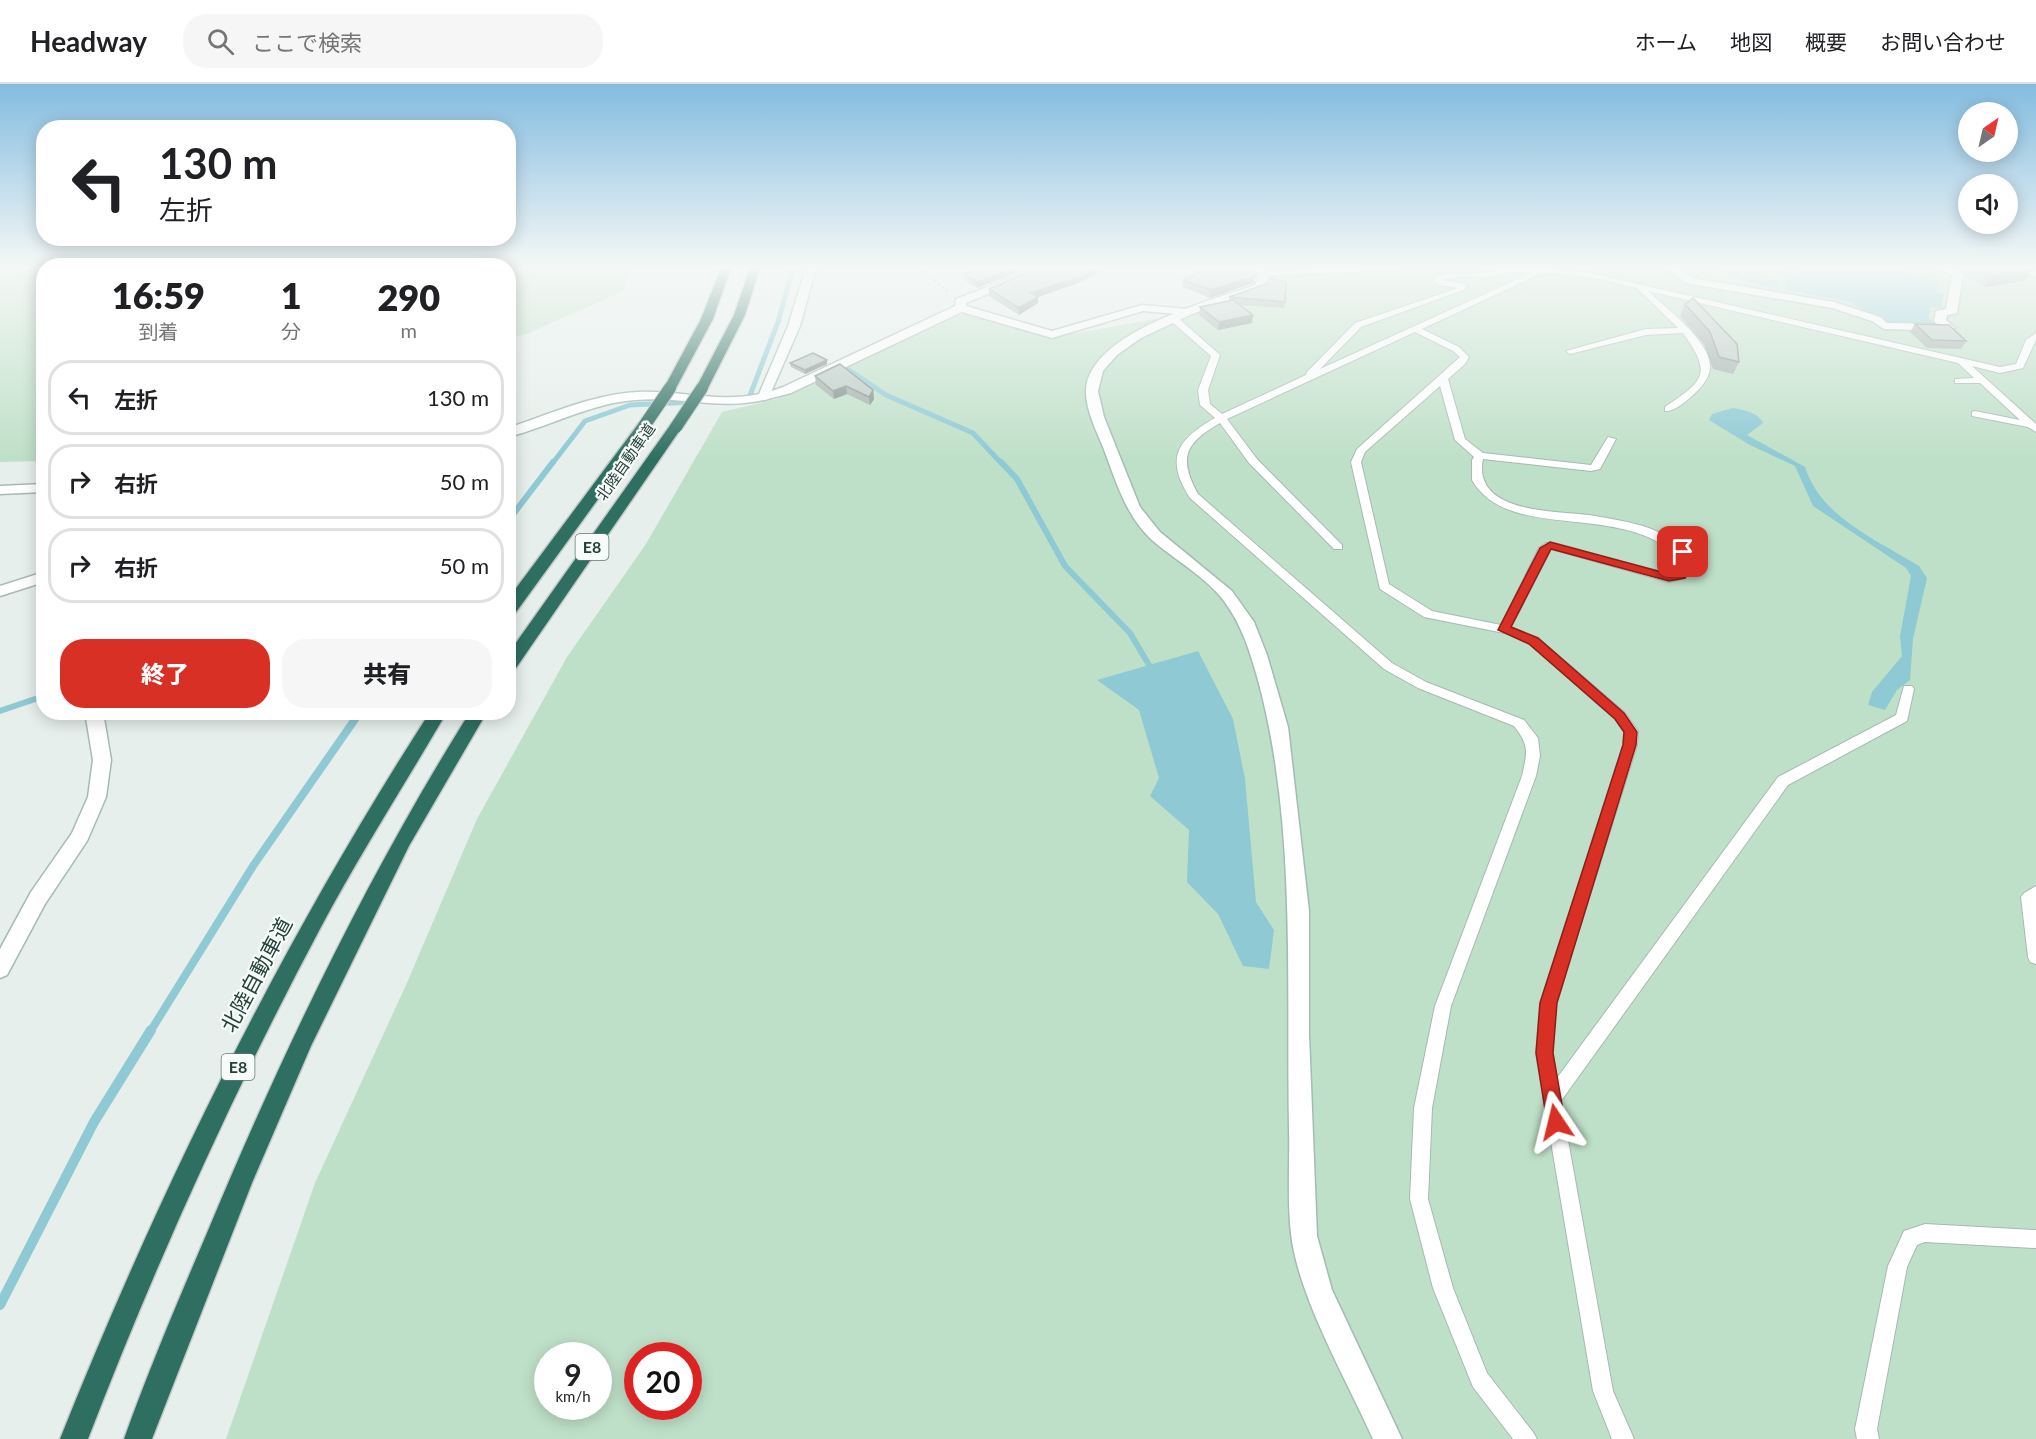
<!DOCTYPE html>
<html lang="ja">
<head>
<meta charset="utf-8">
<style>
  :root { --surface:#fff; --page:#f6f6f6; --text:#202124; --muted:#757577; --line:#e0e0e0; --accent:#d93025 }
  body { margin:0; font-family:Lato,"Noto Sans JP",sans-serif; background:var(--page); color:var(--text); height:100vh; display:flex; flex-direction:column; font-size:22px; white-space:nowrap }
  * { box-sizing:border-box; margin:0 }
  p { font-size:20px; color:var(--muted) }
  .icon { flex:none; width:33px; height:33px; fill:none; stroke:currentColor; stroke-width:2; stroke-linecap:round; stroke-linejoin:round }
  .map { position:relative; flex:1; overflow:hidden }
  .drawer { position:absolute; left:36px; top:174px; width:480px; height:462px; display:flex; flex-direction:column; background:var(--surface); border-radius:24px; box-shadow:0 3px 15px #0003 }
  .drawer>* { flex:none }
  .top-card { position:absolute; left:36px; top:36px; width:480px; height:126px; border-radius:24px; box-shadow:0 3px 15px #0003; background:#fff; color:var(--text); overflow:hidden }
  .needle { width:39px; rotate:34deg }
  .buttons { position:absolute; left:1958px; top:18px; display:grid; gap:12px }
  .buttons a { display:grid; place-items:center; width:60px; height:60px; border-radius:50%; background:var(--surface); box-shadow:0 3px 15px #0003; font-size:30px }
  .speed { position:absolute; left:534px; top:1258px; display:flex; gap:12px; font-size:30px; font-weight:700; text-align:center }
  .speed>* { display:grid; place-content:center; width:78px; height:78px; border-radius:50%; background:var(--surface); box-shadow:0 3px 15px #0003; line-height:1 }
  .speed small { font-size:15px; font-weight:400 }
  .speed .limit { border:9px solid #d22; background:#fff; color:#111 }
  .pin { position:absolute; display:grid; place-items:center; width:51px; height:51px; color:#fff; margin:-26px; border-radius:12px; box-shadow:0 3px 9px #0006 }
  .me { position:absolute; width:66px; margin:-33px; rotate:350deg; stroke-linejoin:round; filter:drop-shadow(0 0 4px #0008) }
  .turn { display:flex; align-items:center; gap:21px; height:126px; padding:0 24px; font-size:27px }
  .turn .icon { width:78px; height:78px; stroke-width:2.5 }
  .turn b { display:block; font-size:42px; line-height:51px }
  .eta { display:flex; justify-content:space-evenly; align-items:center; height:102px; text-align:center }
  .eta b { font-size:36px; font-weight:800; line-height:42px }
  .primary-button { display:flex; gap:12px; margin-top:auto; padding:12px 24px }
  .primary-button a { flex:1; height:69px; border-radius:24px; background:var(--accent); color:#fff; font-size:24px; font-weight:800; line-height:69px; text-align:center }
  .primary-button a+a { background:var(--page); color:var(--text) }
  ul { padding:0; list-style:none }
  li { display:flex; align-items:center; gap:18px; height:75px; margin:0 12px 9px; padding:0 12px; border:3px solid var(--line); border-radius:24px }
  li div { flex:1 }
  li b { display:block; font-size:22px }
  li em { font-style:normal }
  header { display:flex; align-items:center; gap:36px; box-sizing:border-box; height:84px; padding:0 30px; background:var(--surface); border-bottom:2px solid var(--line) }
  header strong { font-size:28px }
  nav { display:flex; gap:33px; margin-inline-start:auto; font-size:21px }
  .search { width:420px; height:54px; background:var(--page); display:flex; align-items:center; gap:15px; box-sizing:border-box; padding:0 21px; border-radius:24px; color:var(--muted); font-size:22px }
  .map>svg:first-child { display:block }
  .green { fill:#bfe0c8; fill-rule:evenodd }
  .water { fill:#8ec9d4 }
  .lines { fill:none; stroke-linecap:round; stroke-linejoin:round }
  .stream-far3 { stroke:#8ec9d4; stroke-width:5 }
  .stream-far2 { stroke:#8ec9d4; stroke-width:6 }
  .stream-far1 { stroke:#8ec9d4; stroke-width:8 }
  .stream { stroke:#8ec9d4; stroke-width:10 }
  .lane-casing { stroke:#a8b8b2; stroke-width:2 }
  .street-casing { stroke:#a8b8b2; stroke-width:3 }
  .secondary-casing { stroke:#a4bbb3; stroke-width:3 }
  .highway-casing { stroke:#c2cac8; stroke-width:3 }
  .path { stroke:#86b3a5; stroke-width:2; stroke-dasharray:2 3; stroke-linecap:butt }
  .lane { fill:#fff; fill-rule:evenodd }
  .street { fill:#fff; fill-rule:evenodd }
  .secondary { fill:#fff; fill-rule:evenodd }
  .highway { fill:#2f6f62; fill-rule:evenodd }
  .highway-bridge-casing { stroke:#c2cac8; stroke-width:14; stroke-linecap:butt }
  .highway-bridge { stroke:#2f6f62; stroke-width:12 }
  .wall { fill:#a1aea9 }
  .shaded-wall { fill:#838d89 }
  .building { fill:#bbcac4; stroke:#838d89; stroke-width:1.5 }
  .route { fill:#d93025; stroke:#8d1f18; stroke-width:1.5 }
  .labels { text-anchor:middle; stroke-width:4.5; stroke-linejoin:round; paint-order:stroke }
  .far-street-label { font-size:15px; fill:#24423a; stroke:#f7fbf9 }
  .shield { fill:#f7fbf9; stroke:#637a73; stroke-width:1.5 }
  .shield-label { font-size:16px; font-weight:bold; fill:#24423a }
  .near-street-label { font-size:21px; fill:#24423a; stroke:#f7fbf9 }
</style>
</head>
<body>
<header>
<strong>Headway</strong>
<div class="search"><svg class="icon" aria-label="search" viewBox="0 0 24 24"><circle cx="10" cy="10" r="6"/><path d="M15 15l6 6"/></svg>ここで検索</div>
<nav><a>ホーム</a><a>地図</a><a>概要</a><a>お問い合わせ</a></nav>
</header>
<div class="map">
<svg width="2036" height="1355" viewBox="0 0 2036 1355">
  <rect width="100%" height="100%" fill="#e6efeb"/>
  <g class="green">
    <path d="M0,184H43V377L0,378Z"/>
    <path d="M509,184H633L623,207L529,249L509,255Z"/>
    <path d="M1263,184H2036V1355H226L315,1099L406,901L477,735L567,573L646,460L722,328L776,315L967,228L1049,254L1173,232H1189L1265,208ZM548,1272H598V1323H548ZM638,1272H688V1323H638Z"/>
  </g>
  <g class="water">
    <path d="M1721,184H1780L1765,188L1758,195L1777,196L1781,205L1745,198Z"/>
    <path d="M1813,184H1883L1939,196L1936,207L1944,210L1941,224L1931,223L1929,233L1933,240L1888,239L1849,218L1787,206L1783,196Z"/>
    <path d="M1733,324C1744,326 1758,328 1763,339L1747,351L1805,383C1821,433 1877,456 1919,482L1927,494L1913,555L1910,596L1897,606L1885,626L1868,621L1872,608L1902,572L1900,552L1911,492L1906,484L1813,422L1795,382L1750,361L1709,336L1712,330Z"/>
    <path d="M1198,567L1233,635L1245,695L1256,818L1274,846L1269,885L1243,882L1218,830L1187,798L1189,746L1150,712L1159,694L1139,626L1097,596Z"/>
  </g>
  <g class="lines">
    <g class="stream-far3">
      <path d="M840,288L849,286L886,311L973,349L1002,380"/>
      <path d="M749,314L778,238L793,184"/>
      <path d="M552,380L585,337L630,321L694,318"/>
    </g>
    <g class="stream-far2">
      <path d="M1001,378L1017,395L1065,482L1130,549L1149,581"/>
      <path d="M508,437L553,378"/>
      <path d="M0,627L44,612"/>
    </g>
    <path class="stream-far1" d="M150,948L253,782L360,628"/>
    <path class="stream" d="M0,1221L94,1038L151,946"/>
    <defs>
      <g id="lane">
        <path d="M1336,184H1396L1392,186L1265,192L1261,190L1265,188Z"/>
        <path d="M1500,184H1537L1590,189L2000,283L2016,280L2026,256L2036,249V256L2023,284L2000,289L1972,282L2036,340V348L2028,343L1972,332V328L1975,327L2020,336L1980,299H1955V295L1974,294L1958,279L1648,207C1666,224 1708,255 1710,281C1711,293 1701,304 1692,312C1685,318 1674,328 1665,327V323C1705,296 1712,290 1683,249L1646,251L1570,270L1566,267L1646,245L1678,244L1637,204L1590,193L1542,189L1422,245L1459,263L1469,273L1465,280L1448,295L1465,355L1483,369L1591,381L1608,353L1616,355L1600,385L1591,387L1483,375C1472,429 1554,427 1589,431C1607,434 1625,437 1643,442C1664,449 1681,460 1695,478L1685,494L1669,498L1551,465L1511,543L1538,554L1625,629L1638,647L1637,661L1556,919L1552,969L1557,994L1778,693L1896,631L1904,602H1912L1914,605L1907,637L1788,701L1561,1017L1613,1307L1634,1355H1612L1593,1307L1536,969L1540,919L1623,661L1624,648L1615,635L1530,560L1514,551L1424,533L1380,505L1351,378L1357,365L1460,273L1453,267L1415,248L1227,335L1257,375L1342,461V465H1334L1249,379L1220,339C1185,359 1178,374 1198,410L1392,579L1426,598L1524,636L1538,654L1540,672L1536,692L1451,922L1432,1024L1428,1115L1453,1204L1487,1289L1533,1348L1537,1355H1513L1473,1303L1433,1204L1410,1115L1414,1024L1435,922L1522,692C1527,669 1530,662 1514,642L1418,604L1384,585L1190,414C1165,375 1176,356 1215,334L1200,321L1198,306L1211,272L1171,237V233H1177L1220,271L1208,306L1210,320L1222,330L1306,291L1307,288L1355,239L1458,204L1440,201L1434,197V193C1453,187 1491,193 1500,184ZM1510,187L1531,189L1320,285L1361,243L1466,205L1465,200L1443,196C1466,189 1488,199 1510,187ZM1440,302L1455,356L1474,373L1472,376V396C1509,461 1628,414 1683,478L1677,489L1669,490L1554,459H1546L1539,464L1501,541L1432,527L1389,500L1361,378L1365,368Z"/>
        <path d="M2036,802V880L2030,878L2028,873L2021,813L2024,809Z"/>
        <path d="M1925,1140L2036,1146V1164L1925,1158L1917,1161L1907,1183L1877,1345L1879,1355H1857L1855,1345L1888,1182L1904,1147Z"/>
      </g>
      <g id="street">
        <path d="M1037,184H1052L966,219V222L1052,247L1142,221L1188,225L1194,228L1188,231L1143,227L1052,254L962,228L791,309L764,316L758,312L783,303L955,222L956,215Z"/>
        <path d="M1668,184H1680L1692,194L1834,218L1880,233L1887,239L1937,240L1934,237L1936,227L1946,225L1952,191L1940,184H1954L1963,190L1957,229L1947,231L1946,236L1955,244L1949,247L1884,245L1872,237L1832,224L1685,199Z"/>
        <path d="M2008,184H2024L2036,188V193Z"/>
        <path d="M44,400V408L0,410V402Z"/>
        <path d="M44,488V498L0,512V502Z"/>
      </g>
      <g id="secondary">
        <path d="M806,184H816L800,242L768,315C719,327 683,312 636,316C591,319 551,342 508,353V344C550,330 594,310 638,308C679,306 718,319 759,310L788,242Z"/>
        <path d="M1252,184H1264L1270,190L1264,205L1192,230L1141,254L1117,271L1103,287L1098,307L1104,333L1140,423L1160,448L1232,507L1254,538L1267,571L1288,643L1309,827V950L1317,1152L1332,1206L1402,1355H1373C1347,1297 1298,1212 1291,1150C1287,1115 1290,1078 1289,1043C1286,895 1297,740 1258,596C1250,568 1242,541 1224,517C1206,493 1175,476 1152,456C1125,431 1116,397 1103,363C1096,346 1085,324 1086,305C1091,248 1210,217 1255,201L1259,191Z"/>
        <path d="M85,628H103L111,676L106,713L87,757L45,820L7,891L0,894V865L31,808L72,749L88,713L93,676Z"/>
      </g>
      <g id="highway">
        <path d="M721,184H731L713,235L676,304L674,307H666L664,304L701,235Z"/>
        <path d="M750,184H760L745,231L708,304L706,307H698L696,304L734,231Z"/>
        <path d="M644,338L649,339V345L514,531L508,532V515L639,339Z"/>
        <path d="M676,339L682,343L514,587L508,588V570L671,340Z"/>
        <path d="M430,628H447C405,700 360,770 321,843C233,1008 155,1181 88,1355H60C161,1102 282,857 430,628Z"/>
        <path d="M470,628H487L409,762L311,962L252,1099L152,1355H124C149,1285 178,1217 207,1149C282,969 366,794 470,628Z"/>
      </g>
    </defs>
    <use href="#lane" class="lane-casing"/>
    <use href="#street" class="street-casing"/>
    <use href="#secondary" class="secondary-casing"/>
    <use href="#highway" class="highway-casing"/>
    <path class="path" d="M919,184L950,209"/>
    <use href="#lane" class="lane"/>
    <use href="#street" class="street"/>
    <use href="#secondary" class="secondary"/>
    <use href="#highway" class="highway"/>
    <defs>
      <g id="highway-bridge">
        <path d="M644,342L670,304"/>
        <path d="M676,343L702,304"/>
      </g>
    </defs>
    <use href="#highway-bridge" class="highway-bridge-casing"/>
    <use href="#highway-bridge" class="highway-bridge"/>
  </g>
  <g class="wall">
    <path d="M982,184L977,204L965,196L964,190Z"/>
    <path d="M1195,184H1245L1243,185L1256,189L1253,199L1210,214L1183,203V196L1201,187Z"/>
    <path d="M1958,184H2029L2024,197L1985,203L1965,192L1964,188Z"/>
    <path d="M1078,199L1038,213V219L1019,231L989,212V205Z"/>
    <path d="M1229,213L1285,218L1284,224L1239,221L1252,239L1218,246L1199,231L1200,223L1229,217Z"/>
    <path d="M1685,220L1739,278L1733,290L1713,285L1704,260L1680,232Z"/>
    <path d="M1915,240L1966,257L1961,265L1927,264L1910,248Z"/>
    <path d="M827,276V280L805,290L791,283L790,279Z"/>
    <path d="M815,292L873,306L874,315L870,321L847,310L834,315L816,301Z"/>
  </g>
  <g class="shaded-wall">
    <path d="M1013,184H1030L977,204V198Z"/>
    <path d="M1096,184H1109L1078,199L1038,213V219L1019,231V224L1031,209Z"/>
    <path d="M2032,186L2024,197L1985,203L1993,191Z"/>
    <path d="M1256,189L1253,199L1210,214L1211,206Z"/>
    <path d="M1253,231L1252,239L1218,246L1219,238Z"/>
    <path d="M827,276V280L805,290V286Z"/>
    <path d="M846,302L847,310L834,315L833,307Z"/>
    <path d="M873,306L874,315L870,321L869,313Z"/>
  </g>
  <g class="building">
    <path d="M982,184H1013L977,198L964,190Z"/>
    <path d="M1038,184H1096L1079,193L1031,209L1038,213L1019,224L989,205Z"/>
    <path d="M1206,184H1239L1256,189L1254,192L1211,206L1183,196Z"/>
    <path d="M1978,184H2029L2032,186L1993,191Z"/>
    <path d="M1269,194L1286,198L1285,218L1229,213L1266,200Z"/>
    <path d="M1693,214L1737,260L1739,278L1719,273L1710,248L1685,220Z"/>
    <path d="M1233,216L1253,231L1219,238L1200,223Z"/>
    <path d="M1915,240L1949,241L1966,257L1932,256Z"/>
    <path d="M813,269L827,276L805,286L790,279Z"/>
    <path d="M840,280L873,306L869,313L846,302L833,307L815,292Z"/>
  </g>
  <linearGradient id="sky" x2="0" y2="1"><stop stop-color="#84bce0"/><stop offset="0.49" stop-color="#f4f8f6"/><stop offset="1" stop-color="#f4f8f6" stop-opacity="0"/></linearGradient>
  <rect width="2036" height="374" fill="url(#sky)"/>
  <path class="route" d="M1550,458L1669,490L1677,489L1684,478L1678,468L1679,465H1687L1695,478L1685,494L1669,497L1551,465L1511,543L1538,554L1624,629L1637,648L1636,661L1557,919L1553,969L1565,1038L1562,1044L1556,1046L1550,1044L1547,1038L1536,969L1540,919L1623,661L1624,648L1615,635L1529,560L1498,546L1540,464Z"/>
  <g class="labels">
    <g class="far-street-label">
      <text transform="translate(626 378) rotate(-55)" y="5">北陸自動車道</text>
    </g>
    <g class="shield">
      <rect x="575.5" y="450" width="33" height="26" rx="4.5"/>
      <rect x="221.5" y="970" width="33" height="26" rx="4.5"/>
    </g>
    <g class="shield-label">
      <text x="592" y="469">E8</text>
      <text x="238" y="989">E8</text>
    </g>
    <g class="near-street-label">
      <text transform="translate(257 891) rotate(-62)" y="7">北陸自動車道</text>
    </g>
  </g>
</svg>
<div class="buttons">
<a><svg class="needle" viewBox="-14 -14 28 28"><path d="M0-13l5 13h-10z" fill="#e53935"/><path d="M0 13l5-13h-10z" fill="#757577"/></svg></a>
<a><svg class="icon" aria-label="sound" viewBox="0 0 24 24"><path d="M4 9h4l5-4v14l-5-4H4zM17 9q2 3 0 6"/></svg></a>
</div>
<div class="speed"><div>9<small>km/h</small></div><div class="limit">20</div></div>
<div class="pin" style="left:1683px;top:468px;background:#d93025"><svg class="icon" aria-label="arrive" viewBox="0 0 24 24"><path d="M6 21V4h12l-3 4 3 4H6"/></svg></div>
<svg class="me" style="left:1556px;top:1038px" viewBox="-20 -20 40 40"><path d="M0-17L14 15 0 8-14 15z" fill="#d93025" stroke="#fff" stroke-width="4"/></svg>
<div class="top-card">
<div class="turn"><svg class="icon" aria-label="left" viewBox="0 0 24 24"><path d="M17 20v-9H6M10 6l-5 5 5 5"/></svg><div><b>130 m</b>左折</div></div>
</div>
<section class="drawer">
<div class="eta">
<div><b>16:59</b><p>到着</p></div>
<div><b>1</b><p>分</p></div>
<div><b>290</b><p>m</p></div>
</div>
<ul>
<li><svg class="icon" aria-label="left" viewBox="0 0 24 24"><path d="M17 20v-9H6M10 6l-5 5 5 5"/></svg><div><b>左折</b></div><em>130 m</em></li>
<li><svg class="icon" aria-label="right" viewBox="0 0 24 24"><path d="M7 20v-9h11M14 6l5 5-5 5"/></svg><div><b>右折</b></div><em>50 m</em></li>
<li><svg class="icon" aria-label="right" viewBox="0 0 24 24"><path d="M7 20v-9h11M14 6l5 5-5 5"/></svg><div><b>右折</b></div><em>50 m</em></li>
</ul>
<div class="primary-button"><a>終了</a><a>共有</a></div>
</section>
</div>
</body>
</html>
